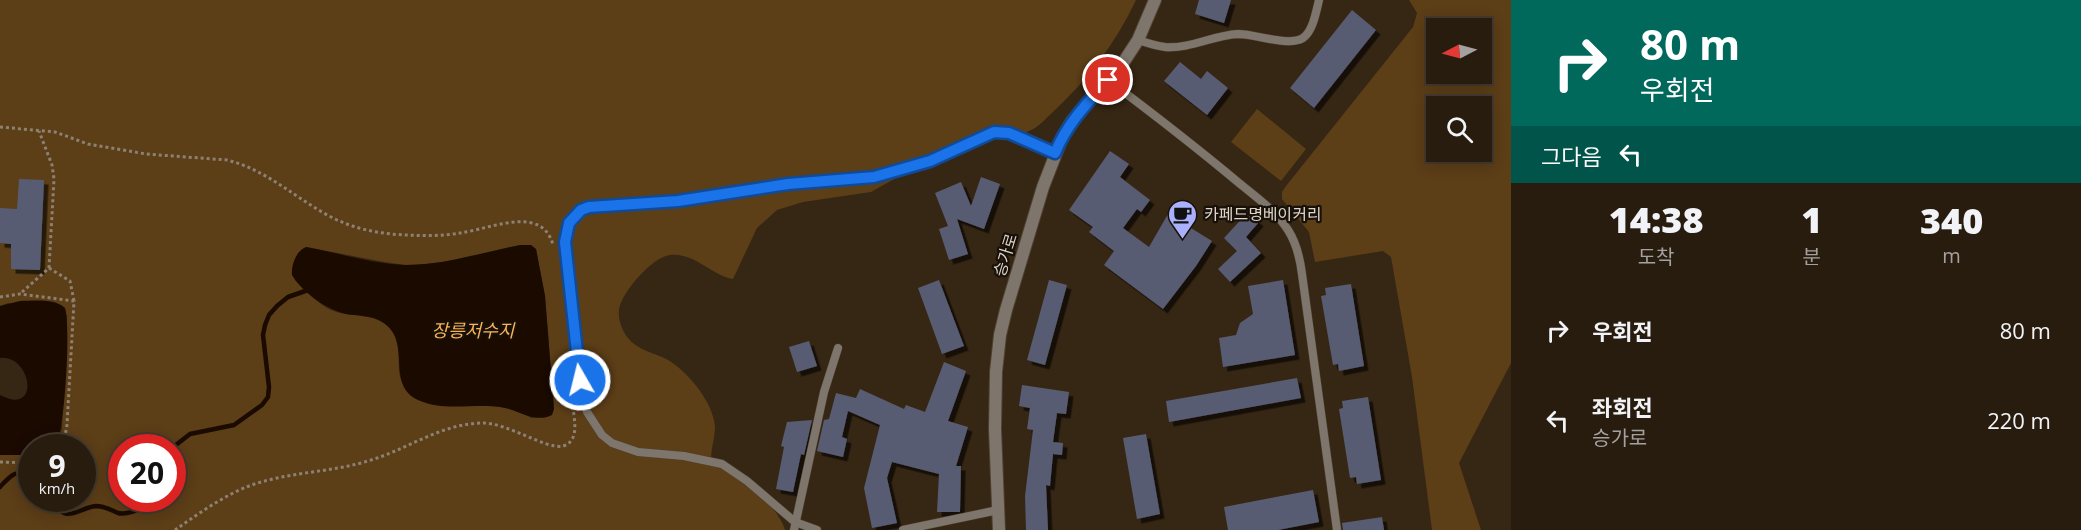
<!DOCTYPE html>
<html lang="ko">
<head>
<meta charset="utf-8">
<style>
  :root { --surface:#281c0f; --page:#302518; --text:#f1f3f6; --muted:#a5a19e; --line:#443a2f }
  body { margin:0; font-family:"Open Sans","Noto Sans KR",sans-serif; background:var(--page); color:var(--text); height:100vh; display:flex; flex-direction:column; font-size:22px; white-space:nowrap }
  * { box-sizing:border-box; margin:0 }
  p { font-size:20px; color:var(--muted) }
  .icon { flex:none; width:33px; height:33px; fill:none; stroke:currentColor; stroke-width:2; stroke-linecap:round; stroke-linejoin:round }
  .map { position:relative; flex:1; overflow:hidden }
  .sheet { display:flex; flex-direction:column; background:var(--surface); width:570px }
  .sheet>* { flex:none }
  .hud { background:#00695c; color:#fff; overflow:hidden }
  .needle { width:39px; rotate:264deg }
  .buttons { position:absolute; left:1426px; top:18px; display:grid; gap:12px }
  .buttons a { display:grid; place-items:center; width:66px; height:66px; border-radius:0px; background:var(--surface); box-shadow:0 3px 15px #0003,0 0 0 2px var(--line); font-size:30px }
  .speed { position:absolute; left:18px; top:434px; display:flex; gap:12px; font-size:30px; font-weight:700; text-align:center }
  .speed>* { display:grid; place-content:center; width:78px; height:78px; border-radius:50%; background:var(--surface); box-shadow:0 3px 15px #0003,0 0 0 2px var(--line); line-height:1 }
  .speed small { font-size:15px; font-weight:400 }
  .speed .limit { border:9px solid #d22; background:#fff; color:#111 }
  .pin { position:absolute; display:grid; place-items:center; width:51px; height:51px; color:#fff; margin:-26px; border:3px solid #fff; border-radius:50%; box-shadow:0 2px 6px #0007 }
  .me { position:absolute; width:66px; margin:-33px; rotate:352deg; stroke-linejoin:round; filter:drop-shadow(0 0 4px #0008) }
  .turn { display:flex; align-items:center; gap:21px; height:126px; padding:0 30px; font-size:27px }
  .turn .icon { width:78px; height:78px; stroke-width:2.5 }
  .turn b { display:block; font-size:42px; line-height:51px }
  .then { display:flex; align-items:center; height:57px; padding:0 30px; background:#0003; gap:12px; font-size:22px }
  .eta { display:flex; justify-content:space-evenly; align-items:center; height:102px; text-align:center }
  .eta b { font-size:36px; font-weight:800; line-height:42px }
  ul { padding:0; list-style:none }
  li { display:flex; align-items:center; gap:18px; height:90px; padding:0 30px }
  li div { flex:1 }
  li b { display:block; font-size:22px }
  li em { font-style:normal }
  main { display:flex; flex:1; min-height:0 }
  .map>svg:first-child { display:block }
  .green { fill:#5c3e17; fill-rule:evenodd }
  .water { fill:#1a0a00 }
  .lines { fill:none; stroke-linecap:round; stroke-linejoin:round }
  .stream { stroke:#1a0a00; stroke-width:4.5 }
  .building { fill:#595b73; filter:url(#shadow) }
  .service-casing { stroke:#514231; stroke-width:9 }
  .minor-casing { stroke:#514231; stroke-width:14 }
  .path { stroke:#8e8173; stroke-width:3; stroke-dasharray:3 3; stroke-linecap:butt }
  .service { stroke:#7e766d; stroke-width:8 }
  .minor { stroke:#7e766d; stroke-width:12 }
  .route-casing { stroke:#114b97; stroke-width:15 }
  .route { stroke:#1a73e8; stroke-width:10 }
  .labels { text-anchor:middle; stroke-width:4.5; stroke-linejoin:round; paint-order:stroke }
  .poi-label { font-size:16px; fill:#ded4c8; stroke:#181109; text-anchor:start }
  .street-label { font-size:16px; fill:#ded4c8; stroke:#181109 }
  .water-label { font-size:18px; font-style:italic; fill:#fab255; stroke:#181109 }
</style>
</head>
<body>
<main>
<div class="map">
<svg width="1511" height="530" viewBox="0 0 1511 530">
  <defs>
    <filter id="shadow"><feDropShadow dx="4.5" dy="4.5" stdDeviation="0" flood-color="#0009"/></filter>
  </defs>
  <rect width="100%" height="100%" fill="#362614"/>
  <g class="green">
    <path d="M0,0H1136C1116,43 1088,79 1054,111C1047,117 1038,128 1029,131C1016,137 1002,124 989,126L871,192L803,202L777,210L757,228L733,279C711,275 694,252 670,255C652,257 621,293 619,310C618,318 621,326 624,332C632,347 647,351 662,357C684,366 714,402 715,427C715,438 711,448 711,459C716,467 725,470 734,475C753,487 778,508 785,530H0V455H31L32,498H82V447H56L62,429L67,315L8,303L0,306ZM306,247L384,262L405,265L428,264L536,249L545,296L554,409L532,418L509,408L411,396C407,391 403,386 401,380C395,362 405,342 389,327C374,312 350,318 331,310C318,304 306,290 295,280ZM122,447H172V498H122Z"/>
    <path d="M1409,0H1511V363L1459,463L1481,530H1432L1412,377L1391,257L1383,251L1315,262L1309,232L1282,199V192L1286,186L1413,27L1417,13ZM1482,28V74H1437V28ZM1482,106V152H1437V106Z"/>
    <path d="M1257,109L1306,149L1281,181L1231,142Z"/>
  </g>
  <g class="water">
    <path d="M520,245H531L536,249L545,296L554,409L552,415C534,424 518,409 500,407C473,403 444,412 418,400C385,385 413,340 382,322C372,315 358,316 346,314C327,310 302,292 292,275C291,265 296,251 306,247C339,253 372,264 406,265C445,265 483,252 520,245Z"/>
    <path d="M20,301C34,301 54,298 65,308C71,327 65,429 56,447H32L31,455H0V395C42,417 31,354 0,358V306Z"/>
  </g>
  <g class="lines">
    <g class="stream">
      <path d="M172,448L190,434L234,425L262,405L268,397L269,387L263,335L265,325L269,315L277,306L288,297L311,289"/>
      <path d="M0,487C10,476 17,468 32,476"/>
      <path d="M52,498C65,527 77,508 96,506C104,506 111,510 118,513C128,516 154,504 162,498"/>
    </g>
  </g>
  <g class="building">
    <path d="M1199,0H1231L1224,23L1195,14Z"/>
    <path d="M1352,10L1376,30L1314,108L1290,88Z"/>
    <path d="M1180,62L1201,79L1207,71L1228,88L1207,115L1164,81Z"/>
    <path d="M1110,151L1129,164L1120,177L1150,200L1141,212L1137,209L1123,228L1149,247L1168,214L1212,241L1196,266L1163,309L1104,265L1114,251L1089,232L1093,227L1069,210Z"/>
    <path d="M981,177L1000,184L984,229L957,219L968,254L949,260L939,229L948,226L935,193L961,182L971,206Z"/>
    <path d="M19,179L44,180L40,270L11,269V244L0,243V208L17,209Z"/>
    <path d="M1248,212L1259,222L1246,237L1261,253L1230,282L1218,269L1237,251L1224,238Z"/>
    <path d="M939,280L964,346L942,354L918,288Z"/>
    <path d="M1049,280L1067,285L1045,365L1027,360Z"/>
    <path d="M1283,280L1295,355L1223,367L1219,338L1236,335L1240,323L1253,314L1248,286Z"/>
    <path d="M1351,284L1364,366L1339,371L1338,364L1333,365L1321,296L1326,295L1325,288Z"/>
    <path d="M809,341L817,366L797,372L789,347Z"/>
    <path d="M944,362L966,371L948,421L968,427L956,466H961L960,512H937L939,474L892,462L887,478L897,523L872,528L864,488L880,425L848,411L842,437L847,439L843,457L817,451L824,420L829,419L836,393L856,398L860,389L904,409L906,405L925,412Z"/>
    <path d="M1297,378L1301,398L1169,422L1166,401Z"/>
    <path d="M1022,385L1069,392L1066,414L1057,413L1053,442L1063,443L1062,455L1053,454L1050,486L1046,485L1048,530H1026L1025,496L1033,430L1027,429L1030,408L1019,406Z"/>
    <path d="M1368,397L1381,480L1357,484L1356,477L1350,478L1339,409L1343,408L1342,401Z"/>
    <path d="M812,420L804,455L801,454L793,492L776,489L784,447L781,446L787,422Z"/>
    <path d="M1146,434L1160,514L1137,519L1123,438Z"/>
    <path d="M1313,490L1319,522L1278,530H1228L1224,507Z"/>
    <path d="M1382,517L1384,530H1343L1342,523Z"/>
  </g>
  <g class="lines">
    <defs>
      <g id="service">
        <path d="M1138,40C1147,43 1156,46 1165,47C1190,49 1214,35 1238,34C1256,34 1288,47 1303,38C1313,31 1316,12 1319,0"/>
        <path d="M1108,80C1152,113 1196,147 1239,183C1256,197 1276,211 1288,230C1297,244 1300,258 1302,274L1337,530"/>
        <path d="M794,530L824,392L838,348"/>
        <path d="M817,530L795,522L747,481L722,464L684,456L638,452L612,443L602,435L587,412L582,397L566,258L565,242L569,223L581,209L589,207L678,201L769,187L874,177L930,161L994,132L1009,133L1055,153"/>
        <path d="M903,530L998,510"/>
      </g>
      <path id="minor" d="M999,530L995,429L996,372L1000,335L1006,310L1043,187L1062,138L1072,121L1123,63L1138,40L1155,0"/>
    </defs>
    <use href="#service" class="service-casing"/>
    <use href="#minor" class="minor-casing"/>
    <g class="path">
      <path d="M0,127L55,132L88,144L146,154L227,160C267,170 295,198 331,217C354,229 380,234 406,235C424,236 443,236 460,233C482,230 510,218 532,223C544,226 550,234 553,245"/>
      <path d="M49,268L70,281L74,301"/>
      <path d="M22,292L49,268L54,179L52,165L39,131"/>
      <path d="M0,297L20,294L74,301L67,425L63,447"/>
      <path d="M0,462L32,463"/>
      <path d="M175,530C198,514 223,496 249,486C289,471 334,473 374,459C409,448 442,424 481,423C507,422 546,450 563,446C580,441 574,420 573,406"/>
    </g>
    <use href="#service" class="service"/>
    <use href="#minor" class="minor"/>
  </g>
  <g class="lines">
    <defs>
      <path id="route" d="M580,380L565,242L569,223L581,210L589,207L678,201L788,184L874,177L930,161L994,132L1009,133L1055,153C1067,124 1087,103 1108,80"/>
    </defs>
    <use href="#route" class="route-casing"/>
    <use href="#route" class="route"/>
  </g>
  <defs>
    <symbol id="cafe-pin" viewBox="-11 -11 22 30"><path d="M0 17L-7.5 6A9.5 9.5 0 1 1 7.5 6Z" fill="#aab0fb" stroke="#181109"/><path d="M-5.5-4.5H6V0H3Q3 3.5 0 3.5H-2.5Q-5.5 3.5-5.5 0ZM3-3.2v2h1.7v-2ZM-6 4.5H4V6H-6Z" fill="#111"/></symbol>
  </defs>
  <g fill-rule="evenodd">
    <use href="#cafe-pin" x="1166" y="198" width="33" height="45"/>
  </g>
  <g class="labels">
    <g class="poi-label">
      <text x="1204" y="220">카페드명베이커리</text>
    </g>
    <g class="street-label">
      <text transform="translate(1005 255) rotate(-73)" y="6">승가로</text>
    </g>
    <g class="water-label">
      <text x="473" y="337">장릉저수지</text>
    </g>
  </g>
</svg>
<div class="buttons">
<a><svg class="needle" viewBox="-14 -14 28 28"><path d="M0-13l5 13h-10z" fill="#e53935"/><path d="M0 13l5-13h-10z" fill="#a5a19e"/></svg></a>
<a><svg class="icon" aria-label="search" viewBox="0 0 24 24"><circle cx="10" cy="10" r="6"/><path d="M15 15l6 6"/></svg></a>
</div>
<div class="speed"><div>9<small>km/h</small></div><div class="limit">20</div></div>
<div class="pin" style="left:1108px;top:80px;background:#d93025"><svg class="icon" aria-label="arrive" viewBox="0 0 24 24"><path d="M6 21V4h12l-3 4 3 4H6"/></svg></div>
<svg class="me" style="left:580px;top:380px" viewBox="-20 -20 40 40"><circle r="17" fill="#1a73e8" stroke="#fff" stroke-width="3"/><path d="M0-11L8 9 0 5-8 9z" fill="#fff"/></svg>
</div>
<section class="sheet">
<div class="hud">
<div class="turn"><svg class="icon" aria-label="right" viewBox="0 0 24 24"><path d="M7 20v-9h11M14 6l5 5-5 5"/></svg><div><b>80 m</b>우회전</div></div>
<div class="then">그다음<svg class="icon" aria-label="left" viewBox="0 0 24 24"><path d="M17 20v-9H6M10 6l-5 5 5 5"/></svg></div>
</div>
<div class="eta">
<div><b>14:38</b><p>도착</p></div>
<div><b>1</b><p>분</p></div>
<div><b>340</b><p>m</p></div>
</div>
<ul>
<li><svg class="icon" aria-label="right" viewBox="0 0 24 24"><path d="M7 20v-9h11M14 6l5 5-5 5"/></svg><div><b>우회전</b></div><em>80 m</em></li>
<li><svg class="icon" aria-label="left" viewBox="0 0 24 24"><path d="M17 20v-9H6M10 6l-5 5 5 5"/></svg><div><b>좌회전</b><p>승가로</p></div><em>220 m</em></li>
</ul>
</section>
</main>
</body>
</html>
